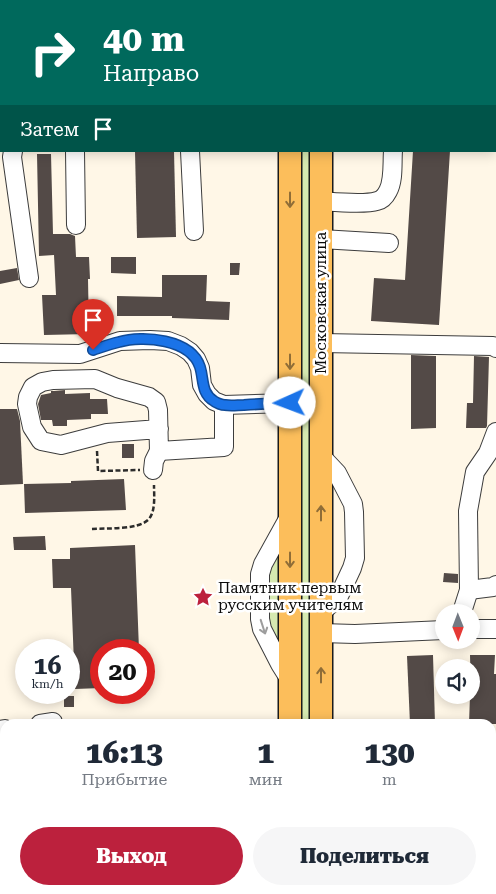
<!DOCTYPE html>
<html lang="ru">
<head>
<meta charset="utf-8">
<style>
  :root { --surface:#fff; --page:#f6f6f7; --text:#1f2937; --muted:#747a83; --accent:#bc213d }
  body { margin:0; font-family:"Roboto Serif",serif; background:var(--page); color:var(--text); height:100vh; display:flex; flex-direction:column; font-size:19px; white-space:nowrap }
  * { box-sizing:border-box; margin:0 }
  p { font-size:16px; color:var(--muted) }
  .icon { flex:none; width:28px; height:28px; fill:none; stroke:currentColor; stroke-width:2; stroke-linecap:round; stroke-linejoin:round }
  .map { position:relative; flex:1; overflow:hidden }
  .details { position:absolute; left:0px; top:719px; width:496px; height:176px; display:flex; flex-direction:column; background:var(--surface); border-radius:15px 15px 0 0; box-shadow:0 2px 12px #0003 }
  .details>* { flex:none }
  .top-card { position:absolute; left:0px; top:0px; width:496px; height:152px; box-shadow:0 2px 12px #0003; background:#00695c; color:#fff; overflow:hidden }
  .needle { width:32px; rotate:179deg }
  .tools { position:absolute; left:435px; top:604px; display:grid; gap:10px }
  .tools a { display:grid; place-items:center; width:45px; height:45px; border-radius:50%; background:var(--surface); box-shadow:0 2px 12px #0003; font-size:25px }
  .speed { position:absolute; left:15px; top:639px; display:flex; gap:10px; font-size:25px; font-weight:700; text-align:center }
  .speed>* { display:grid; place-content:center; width:65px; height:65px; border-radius:50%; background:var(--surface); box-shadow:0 2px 12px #0003; line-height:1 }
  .speed small { font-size:12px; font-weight:400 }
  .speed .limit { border:8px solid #d22; background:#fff; color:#111 }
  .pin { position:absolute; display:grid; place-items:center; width:42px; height:42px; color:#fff; margin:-51px -21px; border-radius:50% 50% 50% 0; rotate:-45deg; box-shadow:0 0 5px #0007 }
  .pin .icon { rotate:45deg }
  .me { position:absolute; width:55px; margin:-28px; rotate:268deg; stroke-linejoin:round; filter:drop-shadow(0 0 4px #0008) }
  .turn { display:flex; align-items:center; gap:18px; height:105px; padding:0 20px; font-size:22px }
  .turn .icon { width:65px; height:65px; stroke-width:2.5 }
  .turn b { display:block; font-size:35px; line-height:42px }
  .then { display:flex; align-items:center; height:48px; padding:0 20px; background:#0003; gap:10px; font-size:19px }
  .eta { display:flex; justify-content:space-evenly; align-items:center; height:85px; text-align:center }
  .eta b { font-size:30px; font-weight:800; line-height:35px }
  .primary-button { display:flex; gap:10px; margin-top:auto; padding:10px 20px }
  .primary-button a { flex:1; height:58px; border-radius:30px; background:var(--accent); color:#fff; font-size:20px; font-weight:800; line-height:58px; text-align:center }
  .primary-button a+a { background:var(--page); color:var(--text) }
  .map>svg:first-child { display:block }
  .green { fill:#d6e9b1 }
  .building { fill:#534a47 }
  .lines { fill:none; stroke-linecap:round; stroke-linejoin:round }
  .minor-casing { stroke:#3d3d3d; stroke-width:20 }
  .major-casing { stroke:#1b1b1b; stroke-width:25 }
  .path { stroke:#2c2c2c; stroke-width:2.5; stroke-dasharray:5 2.5; stroke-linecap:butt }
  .minor { stroke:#fff; stroke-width:18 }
  .major { stroke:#fcbe5b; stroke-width:22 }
  .oneway { stroke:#8f6d37 }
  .oneway2 { stroke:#9d9d9d }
  .route-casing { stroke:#114b97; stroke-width:12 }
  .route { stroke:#1a73e8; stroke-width:9 }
  .labels { text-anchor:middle; stroke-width:5; stroke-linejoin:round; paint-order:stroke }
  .street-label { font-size:15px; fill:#0a0a0a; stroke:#fff }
  .poi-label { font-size:15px; fill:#0a0a0a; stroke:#fff; text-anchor:start }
</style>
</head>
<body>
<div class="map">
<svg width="496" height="894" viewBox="0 0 496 894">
  <rect width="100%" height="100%" fill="#fff7e7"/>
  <g class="green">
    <path d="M301,151H310L311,724H302Z"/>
    <path d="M283,540L284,657L266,624L265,571Z"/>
  </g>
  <g class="building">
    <path d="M135,151H174L176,237L137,238Z"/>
    <path d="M413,151H450L439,325L371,321L374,278L405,280Z"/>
    <path d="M37,154H51L53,234H70L75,236L76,257H89L90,279H88L89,334L44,335L42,295H56L54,255L39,256Z"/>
    <path d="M111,257H136V274L111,273Z"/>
    <path d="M230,263H240L239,275H230Z"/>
    <path d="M17,268L19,280L0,284V271Z"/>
    <path d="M162,275H207L206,301L230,302L229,320L172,318V316H117V296L162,297Z"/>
    <path d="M411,355L436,356V428L411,429Z"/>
    <path d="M474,356L489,357L487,426L486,428H466L467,403H473Z"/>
    <path d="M65,390V394L90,393V399H107L108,414H91V419L67,420V426H53L52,420H41L38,404L41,395L51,393V391H54Z"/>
    <path d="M0,409H17L20,421L23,484L0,485Z"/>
    <rect x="122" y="444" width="12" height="14"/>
    <path d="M124,479L126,510L25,513L24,484L71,483V481Z"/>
    <path d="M45,536L46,550H14L13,537Z"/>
    <path d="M135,545L139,650H101V688L75,689L71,588H53L52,559H70V548Z"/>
    <path d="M444,573L458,574V583L443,582Z"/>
    <path d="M433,655L435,724H410L407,656Z"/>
    <path d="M470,655H495L494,674H496V724H469L470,695H471Z"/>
    <rect x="64" y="696" width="10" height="11"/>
  </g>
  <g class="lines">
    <defs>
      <g id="minor">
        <path d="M495,52H496"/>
        <path d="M495,127L496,123"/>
        <path d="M13,151L12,157L29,278"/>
        <path d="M75,151L76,225"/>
        <path d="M190,151L194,231"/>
        <path d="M321,201C335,202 364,205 377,201C382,200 386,195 388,191C394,180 392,163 393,151"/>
        <path d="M321,239L389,243"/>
        <path d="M321,343L493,346L496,348"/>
        <path d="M0,353L80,354L120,341L150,340L168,341L181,346L190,352L196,359L200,368L202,385L207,394L214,401L224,405L290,403"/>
        <path d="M159,429L107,433L61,445L41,441L32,427L27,404L28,397L33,387L42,382L53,380L95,379L117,388L149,397L156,402L158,410L159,451L224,447V405"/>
        <path d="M321,456L337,473L353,504L354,512L355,558L352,568L339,596L321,613"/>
        <path d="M153,470L154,461L159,451"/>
        <path d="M289,517L263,564L260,574V619L262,629L280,664L290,680"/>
        <path d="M469,590L493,587L496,585"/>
        <path d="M462,612L469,590L468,511L475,472L488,453L496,432"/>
        <path d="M471,629H496"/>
        <path d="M321,633L355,634L444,630"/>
        <path d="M40,724L53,722"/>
        <path d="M0,730L5,729"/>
        <path d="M0,787L5,785"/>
        <path d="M41,894L60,890"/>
      </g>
      <g id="major">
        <path d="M253,0V1"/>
        <path d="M412,0L414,1"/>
        <path d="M184,1L190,0"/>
        <path d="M365,1V0"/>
        <path d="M495,8H496"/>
        <path d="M0,34H1"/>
        <path d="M0,62H1"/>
        <path d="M290,151V724"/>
        <path d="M321,151V724"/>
        <path d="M290,890V894"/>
        <path d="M322,890V894"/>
      </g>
    </defs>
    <use href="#minor" class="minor-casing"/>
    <use href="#major" class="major-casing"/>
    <g class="path">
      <path d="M97,451L98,471L140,470"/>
      <path d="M92,529C107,528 137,530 148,520C156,512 154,495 154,485"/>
    </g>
    <use href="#minor" class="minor"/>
    <use href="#major" class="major"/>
  </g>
  <defs><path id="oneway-shaft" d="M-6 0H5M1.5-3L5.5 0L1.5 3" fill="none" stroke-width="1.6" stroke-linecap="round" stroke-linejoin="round" transform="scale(1.25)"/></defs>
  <g class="oneway">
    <use href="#oneway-shaft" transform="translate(290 200) rotate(90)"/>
    <use href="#oneway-shaft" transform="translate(290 362) rotate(90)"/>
    <use href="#oneway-shaft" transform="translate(321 513) rotate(-90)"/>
    <use href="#oneway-shaft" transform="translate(290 560) rotate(90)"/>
    <use href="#oneway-shaft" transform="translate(321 675) rotate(-90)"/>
  </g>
  <use class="oneway2" href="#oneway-shaft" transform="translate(263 627) rotate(72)"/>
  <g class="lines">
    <defs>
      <path id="route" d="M93,350C102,347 110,344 119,342C143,335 191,339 200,367C204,380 201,393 214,401C216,403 222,405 225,405C231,406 238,405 244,405C259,404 275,403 290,403"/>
    </defs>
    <use href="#route" class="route-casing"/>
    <use href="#route" class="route"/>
  </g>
  <defs>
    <symbol id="sight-bare" viewBox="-9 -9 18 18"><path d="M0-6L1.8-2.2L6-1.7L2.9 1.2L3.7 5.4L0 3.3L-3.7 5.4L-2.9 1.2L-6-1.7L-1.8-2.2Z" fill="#bc213d" stroke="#fff" stroke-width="2.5" paint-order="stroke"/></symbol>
  </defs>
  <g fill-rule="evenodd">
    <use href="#sight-bare" x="189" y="583" width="28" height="28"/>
  </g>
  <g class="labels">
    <g class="street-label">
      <text transform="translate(321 303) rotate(-90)" y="5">Московская улица</text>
    </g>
    <g class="poi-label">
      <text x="218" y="593">Памятник первым<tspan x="218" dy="17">русским учителям</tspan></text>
    </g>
  </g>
</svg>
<div class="tools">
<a><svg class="needle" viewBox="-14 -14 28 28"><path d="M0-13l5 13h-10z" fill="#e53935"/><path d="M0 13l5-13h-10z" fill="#747a83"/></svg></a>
<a><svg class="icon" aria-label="sound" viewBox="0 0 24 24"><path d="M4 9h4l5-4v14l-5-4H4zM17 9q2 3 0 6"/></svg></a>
</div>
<div class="speed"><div>16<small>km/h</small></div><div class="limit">20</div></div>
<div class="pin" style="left:93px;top:350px;background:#d93025"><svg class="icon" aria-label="arrive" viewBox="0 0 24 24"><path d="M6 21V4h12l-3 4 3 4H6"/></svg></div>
<svg class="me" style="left:290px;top:403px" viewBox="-20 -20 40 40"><circle r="19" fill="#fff"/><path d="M0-13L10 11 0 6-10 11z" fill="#1a73e8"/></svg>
<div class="top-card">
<div class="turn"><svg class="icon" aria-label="right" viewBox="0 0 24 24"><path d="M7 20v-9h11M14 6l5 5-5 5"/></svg><div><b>40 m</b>Направо</div></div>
<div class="then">Затем<svg class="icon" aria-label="arrive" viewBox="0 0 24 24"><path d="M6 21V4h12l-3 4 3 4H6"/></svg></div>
</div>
<section class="details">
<div class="eta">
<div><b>16:13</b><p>Прибытие</p></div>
<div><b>1</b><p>мин</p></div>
<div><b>130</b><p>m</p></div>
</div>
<div class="primary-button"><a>Выход</a><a>Поделиться</a></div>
</section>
</div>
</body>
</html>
